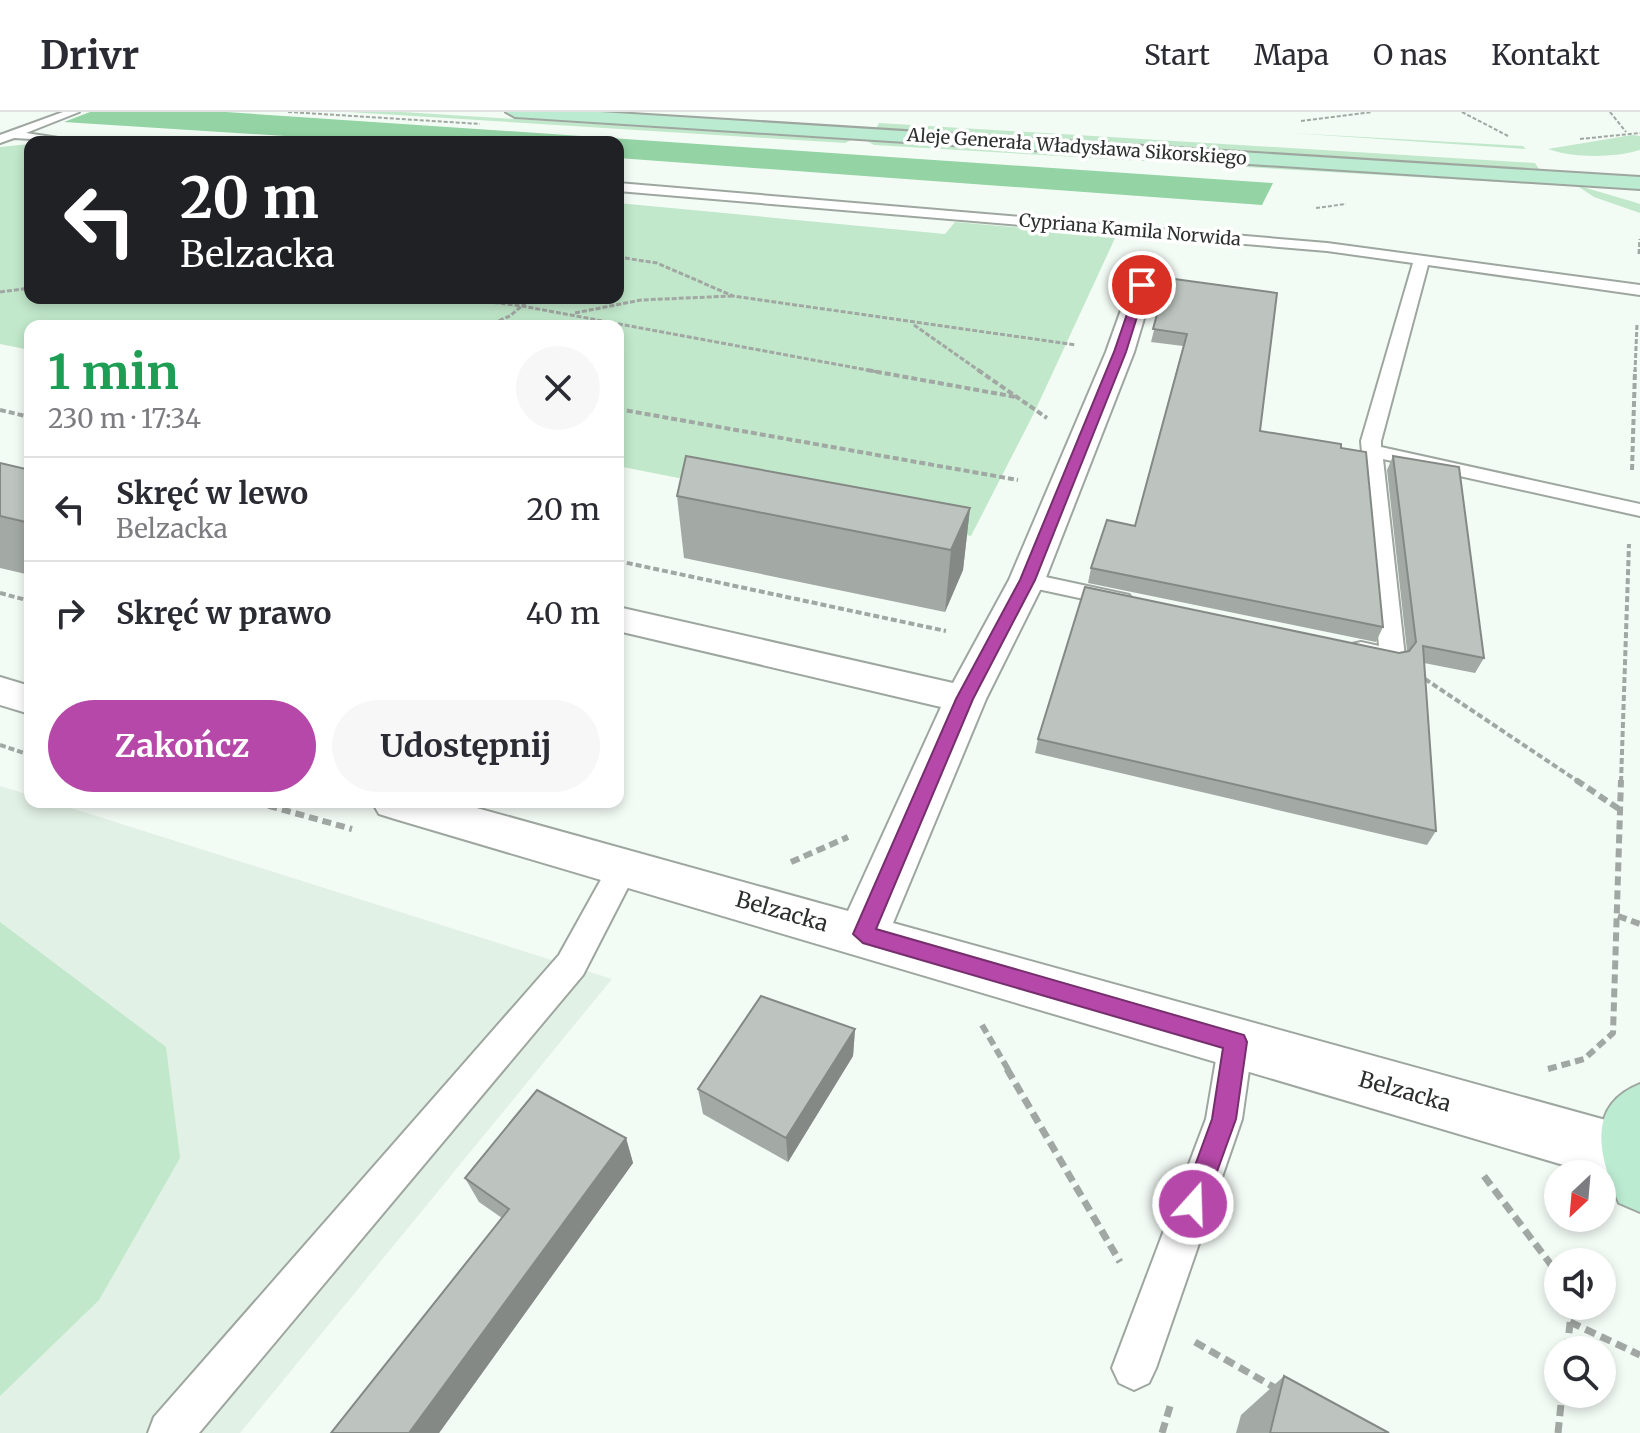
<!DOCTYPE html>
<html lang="pl">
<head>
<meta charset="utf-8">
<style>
  :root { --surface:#fff; --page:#f7f7f7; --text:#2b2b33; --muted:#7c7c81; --line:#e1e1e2; --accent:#b548a8 }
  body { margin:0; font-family:Merriweather,serif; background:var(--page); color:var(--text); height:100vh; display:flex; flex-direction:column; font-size:30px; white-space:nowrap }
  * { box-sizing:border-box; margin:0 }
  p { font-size:26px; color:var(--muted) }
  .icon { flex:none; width:44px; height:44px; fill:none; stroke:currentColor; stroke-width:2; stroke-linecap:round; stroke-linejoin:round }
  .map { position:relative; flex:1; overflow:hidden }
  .sheet { position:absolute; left:24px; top:208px; width:600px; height:488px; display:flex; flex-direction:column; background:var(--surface); border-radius:16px; box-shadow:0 4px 12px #0003 }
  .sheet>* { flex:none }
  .guide { position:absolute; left:24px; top:24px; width:600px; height:168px; border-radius:16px; box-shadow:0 4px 12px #0003; background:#202124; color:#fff; overflow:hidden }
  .needle { width:52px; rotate:206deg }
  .tools { position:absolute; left:1544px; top:1048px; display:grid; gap:16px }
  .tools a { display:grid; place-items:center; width:72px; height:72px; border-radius:50%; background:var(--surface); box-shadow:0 4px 12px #0003; font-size:40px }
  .pin { position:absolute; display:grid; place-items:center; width:68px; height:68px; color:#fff; margin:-34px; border:4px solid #fff; border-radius:50%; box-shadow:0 2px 8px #0007 }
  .me { position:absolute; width:88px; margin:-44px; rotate:20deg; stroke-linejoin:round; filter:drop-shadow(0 0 6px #0008) }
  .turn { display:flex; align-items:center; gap:28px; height:168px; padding:0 24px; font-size:36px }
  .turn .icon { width:104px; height:104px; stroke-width:2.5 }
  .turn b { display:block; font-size:56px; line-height:68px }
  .round { display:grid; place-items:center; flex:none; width:84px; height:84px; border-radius:42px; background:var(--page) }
  .head { display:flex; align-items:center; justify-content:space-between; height:136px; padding:0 24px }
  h1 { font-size:48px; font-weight:700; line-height:60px; color:#1e9e55 }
  .action { display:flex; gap:16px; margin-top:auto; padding:16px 24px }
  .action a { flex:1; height:92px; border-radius:48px; background:var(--accent); color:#fff; font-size:32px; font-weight:700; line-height:92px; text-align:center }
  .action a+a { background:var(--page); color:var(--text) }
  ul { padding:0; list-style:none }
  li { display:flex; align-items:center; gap:24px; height:104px; padding:0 24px; border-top:2px solid var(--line) }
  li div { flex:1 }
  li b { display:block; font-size:30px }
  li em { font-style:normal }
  header { display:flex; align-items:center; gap:48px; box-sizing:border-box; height:112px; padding:0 40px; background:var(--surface); border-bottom:2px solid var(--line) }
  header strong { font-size:38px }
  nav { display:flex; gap:44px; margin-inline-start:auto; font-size:28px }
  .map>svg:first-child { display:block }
  .built { fill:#e2f1e5 }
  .green { fill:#c1e8ca }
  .forest { fill:#93d3a4 }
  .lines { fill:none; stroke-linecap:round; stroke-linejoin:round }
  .lane-casing { stroke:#9ea6a0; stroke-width:4 }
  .street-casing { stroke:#9ea6a0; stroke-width:4 }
  .secondary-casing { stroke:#9ea6a0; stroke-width:4 }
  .path-far4 { stroke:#a1a7a2; stroke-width:2; stroke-dasharray:4 2; stroke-linecap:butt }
  .path-far3 { stroke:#a1a7a2; stroke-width:3; stroke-dasharray:5 2; stroke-linecap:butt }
  .path-far2 { stroke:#a1a7a2; stroke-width:4; stroke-dasharray:6 3; stroke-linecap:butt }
  .path-far1 { stroke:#a1a7a2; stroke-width:6; stroke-dasharray:9 5; stroke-linecap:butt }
  .path { stroke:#a1a7a2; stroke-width:7; stroke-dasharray:11 6; stroke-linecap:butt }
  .lane { fill:#fff; fill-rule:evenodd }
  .street { fill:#fff; fill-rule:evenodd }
  .secondary { fill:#bbebd1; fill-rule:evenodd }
  .wall { fill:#a3a9a4 }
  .shaded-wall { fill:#848986 }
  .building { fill:#bdc4bf; stroke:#848986; stroke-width:2 }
  .route { fill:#b548a8; stroke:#762f6d; stroke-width:2 }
  .labels { text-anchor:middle; stroke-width:7; stroke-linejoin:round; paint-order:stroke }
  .far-street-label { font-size:18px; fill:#2c2f2d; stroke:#fff }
  .street-label { font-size:22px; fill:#2c2f2d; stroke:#fff }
</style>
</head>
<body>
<header>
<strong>Drivr</strong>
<nav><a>Start</a><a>Mapa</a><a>O nas</a><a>Kontakt</a></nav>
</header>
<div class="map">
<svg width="1640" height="1321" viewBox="0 0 1640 1321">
  <rect width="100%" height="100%" fill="#f3fbf5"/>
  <path class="built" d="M0,674L30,683V690H52L612,867L240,1321H0Z"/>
  <g class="green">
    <path d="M349,0H402L851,28L845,31Z"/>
    <path d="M879,11L1535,51L1539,57L876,17Z"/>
    <path d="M1291,21L1523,34L1526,37Z"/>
    <path d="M1632,23L1640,24V38C1615,46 1572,46 1548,37Z"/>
    <path d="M867,29L1550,71L1551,73L874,33Z"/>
    <path d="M30,32V186H618V91L945,122L955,110L1116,124L1034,301L971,424L618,354V214H30V238L0,232V35Z"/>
    <path d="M1576,73L1634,90L1640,92V101L1594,85Z"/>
    <path d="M0,810L166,935L180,1046L99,1188L0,1284Z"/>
  </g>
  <path class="forest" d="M90,0H226L1273,71L1262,93L618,46V30H378L64,10Z"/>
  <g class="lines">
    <defs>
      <g id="lane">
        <path d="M63,0H79L26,21L84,30L14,26L0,31V23Z"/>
        <path d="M618,71L1327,131L1640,173V183L1428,153L1381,329V335L1640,392V404L1383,347L1405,545L1401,551L1392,553L1352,544L1349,538L1352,532L1361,530L1379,534L1361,329L1413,151L1327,139L618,79Z"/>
        <path d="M1027,461L1129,483L1133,488L1121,495L1019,473L1015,468Z"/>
        <path d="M624,742L635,746L639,754L583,863L199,1321H148L154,1305L559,843L613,746Z"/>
        <path d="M1236,914L1248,919L1253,930L1242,1007L1156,1256L1149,1271L1134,1278L1119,1271L1112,1256L1206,1007L1219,930L1224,919Z"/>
      </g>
      <g id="street">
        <path d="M1142,166L1154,173L1134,240L1045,468L986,587L893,811L1631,1015L1640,1019V1069L1631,1073L395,707L379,702L372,690H455L848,799L941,595L618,519V495L953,571L1009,468L1106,240L1130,173Z"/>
        <path d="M0,565L30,574V602L0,593Z"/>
      </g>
      <g id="secondary">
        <path d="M506,0H600L1640,65V77L515,5Z"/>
        <path d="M1640,972V1100L1619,1091C1600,1047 1584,994 1640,972Z"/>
      </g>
    </defs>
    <use href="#lane" class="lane-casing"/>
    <use href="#street" class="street-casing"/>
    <use href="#secondary" class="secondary-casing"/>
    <g class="path-far4">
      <path d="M288,0L480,12"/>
      <path d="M1462,0L1508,24"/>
      <path d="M1610,0L1626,20"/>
      <path d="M1301,9L1372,0"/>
      <path d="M1580,27L1640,21"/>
      <path d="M1316,96L1346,92"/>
    </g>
    <g class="path-far3">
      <path d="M1639,142L1640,127"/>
      <path d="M618,145L657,151L733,184L1076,233"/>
      <path d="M0,180L30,176"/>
      <path d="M459,186L522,194L878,260"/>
      <path d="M575,201L641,188L732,184"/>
      <path d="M914,213L981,260"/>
      <path d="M486,214L510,204L531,186"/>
      <path d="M1635,260L1637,212"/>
    </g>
    <g class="path-far2">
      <path d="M867,258L1016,285"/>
      <path d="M978,258L1047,306"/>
      <path d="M618,297L1018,368"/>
      <path d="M0,298L30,305"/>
      <path d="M1632,358L1635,258"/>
      <path d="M618,449L946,519"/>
      <path d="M0,481L30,489"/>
      <path d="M1425,567L1579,670"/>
      <path d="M0,633L30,643"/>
      <path d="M1621,670L1629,432"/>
    </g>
    <g class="path-far1">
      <path d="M1576,668L1619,697"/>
      <path d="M255,690L352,717"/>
      <path d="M791,750L848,725"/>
      <path d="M1618,804L1640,812"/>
      <path d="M982,913L1009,959"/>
      <path d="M1548,957L1584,947L1613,921L1621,668"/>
    </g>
    <g class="path">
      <path d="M1007,957L1120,1150"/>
      <path d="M1484,1064L1558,1162"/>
      <path d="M1570,1210L1640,1243"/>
      <path d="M1195,1230L1277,1277"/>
      <path d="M1567,1238L1572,1194"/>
      <path d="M1162,1321L1171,1291"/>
      <path d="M1558,1321L1562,1282"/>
    </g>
    <use href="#lane" class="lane"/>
    <use href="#street" class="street"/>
    <use href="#secondary" class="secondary"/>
  </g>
  <g class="wall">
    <path d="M1167,166L1260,319L1341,336L1383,515L1376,530L1088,471L1091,456L1135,414L1183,234L1151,230Z"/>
    <path d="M1393,344L1484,546L1475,561L1424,551L1436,719L1427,733L1035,641L1038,627L1407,539L1387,358Z"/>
    <path d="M0,351L30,358V463L0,456Z"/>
    <path d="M677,384L970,396L963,458L945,500L684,446Z"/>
    <path d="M855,917L853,944L788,1050L703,1002L698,977Z"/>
    <path d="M626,1026L633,1051L439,1321H331L502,1106L479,1090L465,1066Z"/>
    <path d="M1284,1264L1389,1321H1236L1241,1303Z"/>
  </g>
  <g class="shaded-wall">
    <path d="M970,396L963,458L945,500L951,438Z"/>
    <path d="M855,917L853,944L788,1050L786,1026Z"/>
    <path d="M626,1026L633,1051L439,1321H409Z"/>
  </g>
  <g class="building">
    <path d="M1167,166L1277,181L1260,319L1341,332V336L1366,340L1383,515L1091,456L1107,408L1135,414L1187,222L1153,217Z"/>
    <path d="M686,344L970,396L951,438L677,384Z"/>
    <path d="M1393,344L1459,355L1484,546L1423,534L1436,719L1038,627L1085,475L1399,541L1409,539L1416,530Z"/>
    <path d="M0,351L30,358V411L0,404Z"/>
    <path d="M761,884L855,917L786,1026L698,977Z"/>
    <path d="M537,978L626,1026L409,1321H331L509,1097L465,1066Z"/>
    <path d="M1284,1264L1389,1321H1270Z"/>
  </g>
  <path class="route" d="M1142,170L1147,173L1126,240L1035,468L973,587L876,817L1244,923L1247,930L1236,1007L1202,1101L1193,1104L1184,1101L1181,1092L1212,1007L1223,936L863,831L853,822L956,587L1020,468L1114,240L1137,173Z"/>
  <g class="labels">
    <g class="far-street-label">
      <text transform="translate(1077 35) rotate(4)" y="6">Aleje Generała Władysława Sikorskiego</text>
      <text transform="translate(1130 118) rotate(5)" y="6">Cypriana Kamila Norwida</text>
    </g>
    <g class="street-label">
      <text transform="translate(782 799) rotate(16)" y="8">Belzacka</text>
      <text transform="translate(1405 979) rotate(16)" y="8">Belzacka</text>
    </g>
  </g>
</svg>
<div class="tools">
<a><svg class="needle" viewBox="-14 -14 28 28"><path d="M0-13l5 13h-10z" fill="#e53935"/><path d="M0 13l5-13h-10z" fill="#7c7c81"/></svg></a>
<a><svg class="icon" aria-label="sound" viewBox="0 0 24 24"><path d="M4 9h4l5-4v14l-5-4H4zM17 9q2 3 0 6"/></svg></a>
<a><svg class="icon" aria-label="search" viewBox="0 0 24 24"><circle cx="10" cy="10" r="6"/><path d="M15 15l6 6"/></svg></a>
</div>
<div class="pin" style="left:1142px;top:173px;background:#d93025"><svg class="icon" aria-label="arrive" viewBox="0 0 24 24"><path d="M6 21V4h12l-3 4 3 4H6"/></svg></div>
<svg class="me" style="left:1193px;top:1092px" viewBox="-20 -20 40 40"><circle r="17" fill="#b548a8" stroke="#fff" stroke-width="3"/><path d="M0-11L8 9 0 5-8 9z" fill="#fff"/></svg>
<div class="guide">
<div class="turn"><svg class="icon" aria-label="left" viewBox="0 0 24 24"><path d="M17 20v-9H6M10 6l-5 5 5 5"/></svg><div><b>20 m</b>Belzacka</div></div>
</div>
<section class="sheet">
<div class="head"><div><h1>1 min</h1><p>230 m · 17:34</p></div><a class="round"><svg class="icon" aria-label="close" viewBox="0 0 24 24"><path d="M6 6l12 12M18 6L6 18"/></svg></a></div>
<ul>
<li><svg class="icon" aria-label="left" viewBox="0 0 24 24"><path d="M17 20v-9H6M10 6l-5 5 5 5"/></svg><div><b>Skręć w lewo</b><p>Belzacka</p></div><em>20 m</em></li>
<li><svg class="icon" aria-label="right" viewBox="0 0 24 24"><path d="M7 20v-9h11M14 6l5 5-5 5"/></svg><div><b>Skręć w prawo</b></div><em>40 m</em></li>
</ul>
<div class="action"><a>Zakończ</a><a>Udostępnij</a></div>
</section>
</div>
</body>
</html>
